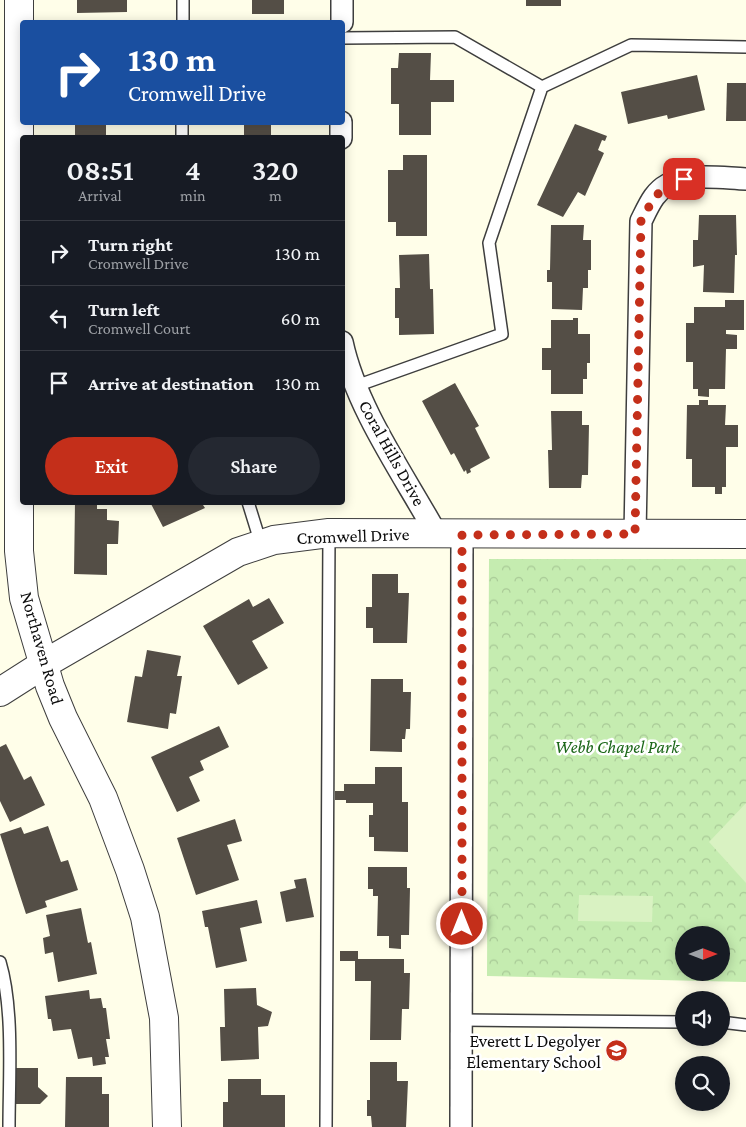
<!DOCTYPE html>
<html lang="en">
<head>
<meta charset="utf-8">
<style>
  :root { --surface:#171b24; --page:#242831; --text:#f1f3f6; --muted:#9ea1a6; --line:#363941; --accent:#c42f1a }
  body { margin:0; font-family:"Crimson Pro",serif; background:var(--page); color:var(--text); height:100vh; display:flex; flex-direction:column; font-size:19px; white-space:nowrap }
  * { box-sizing:border-box; margin:0 }
  p { font-size:16px; color:var(--muted) }
  .icon { flex:none; width:28px; height:28px; fill:none; stroke:currentColor; stroke-width:2; stroke-linecap:round; stroke-linejoin:round }
  .map { position:relative; flex:1; overflow:hidden }
  .drawer { position:absolute; left:20px; top:135px; width:325px; height:370px; display:flex; flex-direction:column; background:var(--surface); border-radius:5px; box-shadow:0 2px 12px #0003 }
  .drawer>* { flex:none }
  .guide { position:absolute; left:20px; top:20px; width:325px; height:105px; border-radius:5px; box-shadow:0 2px 12px #0003; background:#1a4fa0; color:#fff; overflow:hidden }
  .needle { width:32px; rotate:90deg }
  .tools { position:absolute; left:675px; top:926px; display:grid; gap:10px }
  .tools a { display:grid; place-items:center; width:55px; height:55px; border-radius:50%; background:var(--surface); box-shadow:0 2px 12px #0003; font-size:25px }
  .pin { position:absolute; display:grid; place-items:center; width:42px; height:42px; color:#fff; margin:-21px; border-radius:10px; box-shadow:0 2px 8px #0006 }
  .me { position:absolute; width:55px; margin:-28px; rotate:0deg; stroke-linejoin:round; filter:drop-shadow(0 0 4px #0008) }
  .turn { display:flex; align-items:center; gap:18px; height:105px; padding:0 25px; font-size:22px }
  .turn .icon { width:65px; height:65px; stroke-width:2.5 }
  .turn b { display:block; font-size:35px; line-height:42px }
  .eta { display:flex; justify-content:space-evenly; align-items:center; height:85px; text-align:center }
  .eta b { font-size:30px; font-weight:600; line-height:35px }
  .button { display:flex; gap:10px; margin-top:auto; padding:10px 25px }
  .button a { flex:1; height:58px; border-radius:30px; background:var(--accent); color:#fff; font-size:20px; font-weight:600; line-height:58px; text-align:center }
  .button a+a { background:var(--page); color:var(--text) }
  ul { padding:0; list-style:none }
  li { display:flex; align-items:center; gap:15px; height:65px; padding:0 25px; border-top:1px solid var(--line) }
  li div { flex:1 }
  li b { display:block; font-size:19px }
  li em { font-style:normal }
  .map>svg:first-child { display:block }
  .park { fill:url(#park-crowns); fill-rule:evenodd }
  .pitch { fill:#d9f2c2 }
  .building { fill:#544e46 }
  .lines { fill:none; stroke-linecap:round; stroke-linejoin:round }
  .service-casing { stroke:#3e3e3e; stroke-width:14 }
  .minor-casing { stroke:#3e3e3e; stroke-width:24 }
  .tertiary-casing { stroke:#3e3e3e; stroke-width:30 }
  .service { stroke:#fff; stroke-width:11 }
  .minor { stroke:#fff; stroke-width:21 }
  .tertiary { stroke:#fff; stroke-width:28 }
  .route { stroke:#c42f1a; stroke-width:9; stroke-dasharray:0 16.2 }
  .labels { text-anchor:middle; stroke-width:5; stroke-linejoin:round; paint-order:stroke }
  .street-label { font-size:18px; fill:#0b0b0b; stroke:#fff }
  .park-label { font-size:18px; font-style:italic; fill:#1a6617; stroke:#fff }
  .poi-label { font-size:18px; fill:#0b0b0b; stroke:#fff; text-anchor:end }
</style>
</head>
<body>
<div class="map">
<svg width="746" height="1127" viewBox="0 0 746 1127">
  <defs>
    <pattern id="park-crowns" width="20" height="18" patternUnits="userSpaceOnUse" patternTransform="scale(1.25)"><rect width="20" height="18" fill="#c5ecb0"/><path d="M2 6a3 3 0 1 1 6 0M12 15a3 3 0 1 1 6 0" fill="none" stroke="#a8c996"/></pattern>
  </defs>
  <rect width="100%" height="100%" fill="#fffee9"/>
  <path class="park" d="M489,559H746V982L487,976ZM684,935H721V972H684Z"/>
  <g class="pitch">
    <path d="M746,803V883L709,842Z"/>
    <path d="M579,895L653,896L652,922L578,921Z"/>
  </g>
  <g class="building">
    <path d="M77,0H127V12L77,13Z"/>
    <rect x="252" y="0" width="32" height="14"/>
    <rect x="526" y="0" width="35" height="6"/>
    <path d="M399,53H431L430,80H454V102H431V135H399V104H391V68H398Z"/>
    <path d="M697,75L705,110L668,119L667,115L628,124L621,92Z"/>
    <path d="M727,83H746V121H726Z"/>
    <path d="M75,122H106V135L124,136V138H75Z"/>
    <path d="M575,124L607,136L605,141L602,140L598,150L604,153L585,196L578,192L563,217L537,205Z"/>
    <rect x="244" y="125" width="27" height="13"/>
    <path d="M403,155H427V236H396V222H388V170H403Z"/>
    <path d="M699,215H736L737,255H735L734,293L703,292L704,265L693,267V240H698Z"/>
    <path d="M551,225H584L583,240H591V270H588V288H583L582,310L552,309V282H547V270H550Z"/>
    <path d="M429,254L430,289H433L434,334L399,335V318H395V288H400L399,255Z"/>
    <path d="M725,300H744V330H726V334L737,335V349H726L725,389H709V397L698,396V389H693V362H686V323H694V307H725Z"/>
    <path d="M573,318H578V334H590V363H587V379H583V394H551V370H542V348H551V320H573Z"/>
    <path d="M455,383L479,426L475,428L490,458L470,469L471,472L467,474L466,470L464,472L454,453L451,455L422,401Z"/>
    <path d="M699,400H708V405H726L725,425H738V447H726V487H722V494H715V487H692V459H686L687,405H699Z"/>
    <path d="M551,411H582V425H589L588,475H582L581,488H549L548,450H552Z"/>
    <path d="M75,502H97V509H107V520L119,521L118,544H107V575L74,574Z"/>
    <path d="M150,502H207L203,505L205,508L163,527Z"/>
    <path d="M372,574H398V593H409L407,643H373V628H366V607H372Z"/>
    <path d="M269,598L284,623L252,641L268,668L238,685L203,626L249,599L253,607Z"/>
    <path d="M147,650L181,656L177,676H182L176,714L170,713L168,729L127,722L135,676L142,677Z"/>
    <path d="M371,679H403V692H411L410,729H406L405,739H402V752L370,751Z"/>
    <path d="M219,726L229,747L200,761L204,770L189,777L200,801L177,812L151,757Z"/>
    <path d="M6,744L24,780L31,776L45,805L10,822L0,801V747Z"/>
    <path d="M375,767H402V802H408V852L374,851V837H369V815H373V803H346V800H335V791H344V784H375Z"/>
    <path d="M235,819L242,841L227,845L239,880L196,895L177,838Z"/>
    <path d="M48,826L61,862L68,860L78,890L45,901L47,907L26,914L0,834L21,827L24,834Z"/>
    <path d="M368,867H407V888H410L409,935H401V949L389,948V936H377L378,896H373V889H368Z"/>
    <path d="M306,878L314,917L286,922L280,892L296,888L294,880Z"/>
    <path d="M257,900L262,923L240,928L247,961L216,968L208,927H205L202,911Z"/>
    <path d="M81,908L88,943L91,942L97,974L58,982L53,952L45,954L43,938L50,936L46,915Z"/>
    <path d="M340,951H358V959H404V973H410L409,1009H402L401,1040H370L371,981H355V961H340Z"/>
    <path d="M256,988L257,1005L272,1012L268,1026L258,1027L259,1059L221,1061L220,1027H225L224,989Z"/>
    <path d="M89,990L90,999L101,998L103,1008H106L110,1039H106L109,1057H105L106,1064L93,1066L92,1057L78,1059L71,1029L53,1031L51,1019H48L45,996Z"/>
    <path d="M370,1062H397V1081H408L406,1127H372L371,1116H367V1100H370Z"/>
    <path d="M16,1068H38V1087L48,1096L40,1104H16Z"/>
    <path d="M66,1077H102V1094H109V1127H65Z"/>
    <path d="M228,1079H261V1095H285V1127H223V1102H228Z"/>
  </g>
  <g class="lines">
    <defs>
      <g id="service">
        <path d="M183,22V0"/>
        <path d="M342,38L455,37L542,87"/>
        <path d="M182,138V122"/>
        <path d="M356,386L502,334L489,243L542,87L631,45L746,47"/>
        <path d="M248,502L261,544"/>
        <path d="M0,962C14,1009 9,1078 9,1127"/>
        <path d="M462,1020L684,1022"/>
        <path d="M721,1022L746,1025"/>
        <path d="M326,1127L329,533"/>
      </g>
      <g id="minor">
        <path d="M342,0V22"/>
        <path d="M341,138V122"/>
        <path d="M342,342C356,408 404,475 437,535"/>
        <path d="M635,534L641,221C645,213 649,204 654,197C674,169 717,178 746,179"/>
        <path d="M461,1127L462,535"/>
      </g>
      <g id="tertiary">
        <path d="M19,0V551L24,598L50,686L63,718L103,798L130,870L145,917L164,1018L167,1127"/>
        <path d="M0,692L44,664L238,552L274,540L329,533L746,534"/>
      </g>
    </defs>
    <use href="#service" class="service-casing"/>
    <use href="#minor" class="minor-casing"/>
    <use href="#tertiary" class="tertiary-casing"/>
    <use href="#service" class="service"/>
    <use href="#minor" class="minor"/>
    <use href="#tertiary" class="tertiary"/>
  </g>
  <g class="lines">
    <path class="route" d="M462,924V535L635,534L641,221C652,201 660,184 684,179"/>
  </g>
  <defs>
    <symbol id="school-disc" viewBox="-11 -11 22 22"><circle r="9.5" fill="#c42f1a" stroke="#fff"/><path d="M0-5L7-2L0 1L-7-2ZM-4 1L0 2.5L4 1V4Q0 6-4 4Z" fill="#fff"/></symbol>
  </defs>
  <g fill-rule="evenodd">
    <use href="#school-disc" x="604" y="1038" width="25" height="25"/>
  </g>
  <g class="labels">
    <g class="street-label">
      <text transform="translate(392 453) rotate(61)" y="6">Coral Hills Drive</text>
      <text transform="translate(353 536) rotate(-2)" y="6">Cromwell Drive</text>
      <text transform="translate(42 648) rotate(74)" y="6">Northaven Road</text>
    </g>
    <g class="park-label">
      <text x="617" y="753">Webb Chapel Park</text>
    </g>
    <g class="poi-label">
      <text x="601" y="1047">Everett L Degolyer<tspan x="601" dy="21">Elementary School</tspan></text>
    </g>
  </g>
</svg>
<div class="tools">
<a><svg class="needle" viewBox="-14 -14 28 28"><path d="M0-13l5 13h-10z" fill="#e53935"/><path d="M0 13l5-13h-10z" fill="#9ea1a6"/></svg></a>
<a><svg class="icon" aria-label="sound" viewBox="0 0 24 24"><path d="M4 9h4l5-4v14l-5-4H4zM17 9q2 3 0 6"/></svg></a>
<a><svg class="icon" aria-label="search" viewBox="0 0 24 24"><circle cx="10" cy="10" r="6"/><path d="M15 15l6 6"/></svg></a>
</div>
<div class="pin" style="left:684px;top:179px;background:#d93025"><svg class="icon" aria-label="arrive" viewBox="0 0 24 24"><path d="M6 21V4h12l-3 4 3 4H6"/></svg></div>
<svg class="me" style="left:462px;top:924px" viewBox="-20 -20 40 40"><circle r="17" fill="#c42f1a" stroke="#fff" stroke-width="3"/><path d="M0-11L8 9 0 5-8 9z" fill="#fff"/></svg>
<div class="guide">
<div class="turn"><svg class="icon" aria-label="right" viewBox="0 0 24 24"><path d="M7 20v-9h11M14 6l5 5-5 5"/></svg><div><b>130 m</b>Cromwell Drive</div></div>
</div>
<section class="drawer">
<div class="eta">
<div><b>08:51</b><p>Arrival</p></div>
<div><b>4</b><p>min</p></div>
<div><b>320</b><p>m</p></div>
</div>
<ul>
<li><svg class="icon" aria-label="right" viewBox="0 0 24 24"><path d="M7 20v-9h11M14 6l5 5-5 5"/></svg><div><b>Turn right</b><p>Cromwell Drive</p></div><em>130 m</em></li>
<li><svg class="icon" aria-label="left" viewBox="0 0 24 24"><path d="M17 20v-9H6M10 6l-5 5 5 5"/></svg><div><b>Turn left</b><p>Cromwell Court</p></div><em>60 m</em></li>
<li><svg class="icon" aria-label="arrive" viewBox="0 0 24 24"><path d="M6 21V4h12l-3 4 3 4H6"/></svg><div><b>Arrive at destination</b></div><em>130 m</em></li>
</ul>
<div class="button"><a>Exit</a><a>Share</a></div>
</section>
</div>
</body>
</html>
